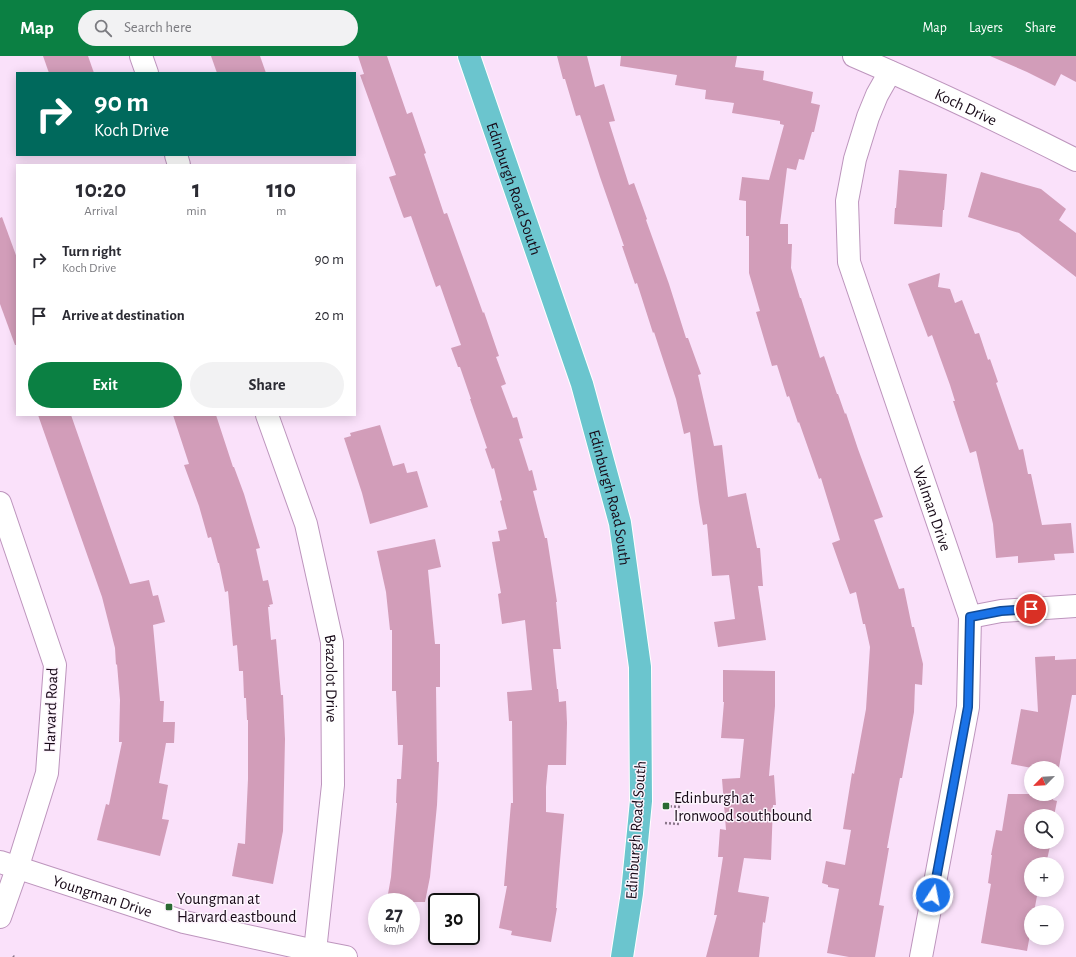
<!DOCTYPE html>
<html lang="en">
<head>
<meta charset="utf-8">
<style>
  :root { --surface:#fff; --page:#f2f2f3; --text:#2b2b33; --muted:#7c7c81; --accent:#0b8043 }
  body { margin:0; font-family:"Alegreya Sans",sans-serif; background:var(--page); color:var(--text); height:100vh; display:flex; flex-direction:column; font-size:15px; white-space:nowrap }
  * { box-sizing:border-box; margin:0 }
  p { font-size:13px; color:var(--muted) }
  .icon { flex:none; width:22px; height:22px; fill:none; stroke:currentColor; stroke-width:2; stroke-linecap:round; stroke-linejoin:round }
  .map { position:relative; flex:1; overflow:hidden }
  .panel { position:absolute; left:16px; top:108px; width:340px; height:252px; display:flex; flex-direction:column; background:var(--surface); border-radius:0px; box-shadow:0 2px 10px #0003 }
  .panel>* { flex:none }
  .guide { position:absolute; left:16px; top:16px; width:340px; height:84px; border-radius:0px; box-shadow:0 2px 10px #0003; background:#00695c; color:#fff; overflow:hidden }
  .needle { width:26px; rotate:246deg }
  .tools { position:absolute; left:1024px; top:705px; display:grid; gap:8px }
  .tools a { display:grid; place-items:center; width:40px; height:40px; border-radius:50%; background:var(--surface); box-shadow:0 2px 10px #0003; font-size:20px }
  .speed { position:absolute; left:368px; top:837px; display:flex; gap:8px; font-size:20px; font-weight:700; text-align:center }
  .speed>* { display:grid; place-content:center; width:52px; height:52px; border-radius:50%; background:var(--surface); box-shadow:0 2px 10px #0003; line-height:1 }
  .speed small { font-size:10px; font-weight:400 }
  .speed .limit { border:2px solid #111; border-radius:6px; background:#fff; color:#111 }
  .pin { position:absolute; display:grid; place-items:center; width:34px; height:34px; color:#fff; margin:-17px; border:2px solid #fff; border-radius:50%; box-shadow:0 1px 4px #0007 }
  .me { position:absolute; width:44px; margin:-22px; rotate:11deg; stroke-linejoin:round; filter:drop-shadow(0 0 3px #0008) }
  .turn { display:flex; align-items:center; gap:14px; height:84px; padding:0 12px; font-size:18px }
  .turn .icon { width:52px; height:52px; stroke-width:2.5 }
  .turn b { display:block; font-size:28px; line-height:34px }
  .eta { display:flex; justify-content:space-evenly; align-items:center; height:68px; text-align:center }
  .eta b { font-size:24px; font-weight:700; line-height:28px }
  .cta { display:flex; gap:8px; margin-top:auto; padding:8px 12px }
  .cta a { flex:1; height:46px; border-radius:24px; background:var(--accent); color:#fff; font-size:16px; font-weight:700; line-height:46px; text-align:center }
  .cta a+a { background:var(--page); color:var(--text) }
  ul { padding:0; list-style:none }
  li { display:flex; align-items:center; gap:12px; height:56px; padding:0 12px }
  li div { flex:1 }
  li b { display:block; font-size:15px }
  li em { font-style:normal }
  header { display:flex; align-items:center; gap:24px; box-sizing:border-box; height:56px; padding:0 20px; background:var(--accent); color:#fff }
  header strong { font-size:19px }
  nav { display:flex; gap:22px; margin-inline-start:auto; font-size:14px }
  .search { width:280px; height:36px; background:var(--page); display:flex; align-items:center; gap:10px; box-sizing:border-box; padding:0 14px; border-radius:22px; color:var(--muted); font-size:15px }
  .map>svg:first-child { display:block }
  .building { fill:#d29db9 }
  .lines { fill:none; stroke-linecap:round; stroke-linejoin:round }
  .minor-casing { stroke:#bd95bd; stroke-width:24 }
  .major-casing { stroke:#fff; stroke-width:24 }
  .path { stroke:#8a768a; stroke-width:2.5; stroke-dasharray:2 2; stroke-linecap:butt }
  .minor { stroke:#fff; stroke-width:22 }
  .major { stroke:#6bc5ce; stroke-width:22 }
  .route-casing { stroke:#114b97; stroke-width:10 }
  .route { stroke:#1a73e8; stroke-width:7 }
  .poi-dot { fill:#2a6a33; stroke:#fdf4fd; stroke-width:1.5 }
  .labels { text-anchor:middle; stroke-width:3; stroke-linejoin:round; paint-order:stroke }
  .street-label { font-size:16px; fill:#170917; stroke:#fdf4fd }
  .poi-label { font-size:16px; fill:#170917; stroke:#fdf4fd; text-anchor:start }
</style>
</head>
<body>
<header>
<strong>Map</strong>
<div class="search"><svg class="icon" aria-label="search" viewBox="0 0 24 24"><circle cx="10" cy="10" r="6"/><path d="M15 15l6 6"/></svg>Search here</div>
<nav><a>Map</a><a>Layers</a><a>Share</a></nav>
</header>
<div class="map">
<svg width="1076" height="901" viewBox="0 0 1076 901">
  <rect width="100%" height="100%" fill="#fae1fa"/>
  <g class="building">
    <path d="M43,0H88L94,17H49Z"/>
    <path d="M211,0H260L266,17H217Z"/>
    <path d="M358,0H387L407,58L412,56L426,97L424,98L444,158L447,157L483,257L484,256L499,300L496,301L506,328L501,330L513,362L517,361L523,382L519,383L529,415L532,414L537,434L533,435L545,482H547L557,546H556L561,593H553L557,633H558L559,646L566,645L567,667L566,709H548L546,731V756L564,758L556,852H557L551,886L511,879L512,875L499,872L507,830H504L511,747H513L512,665H509L507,636L532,634L525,564L502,568L498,538L501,537L492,486L500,485L498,475L507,473L500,445L502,444L494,412L492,413L485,393L487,392L470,343H471L460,311H458L451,292L461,289L440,229L436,231L411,160L404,162L403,160L389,121L396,119L360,19L364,18Z"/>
    <path d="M557,0H587L595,31L604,28L615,65L609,66L629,129L634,127L647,163L646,164L669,228L686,282H688L701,318L698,319L714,390L722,389L728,441L746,437L757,492H760L763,530H758L766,584L718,591L714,566L735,563L729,519L712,520L707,468L703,469L699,446L690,376L684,378L676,343L654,276L653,277L637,227L635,228L622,190H624L600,121L580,59L576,60L565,23H563Z"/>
    <path d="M621,0H737L735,11L764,15L763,24L813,36L811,47L820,49L814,76H812L804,104L799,103L796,114L787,112L780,168H788V188H792L791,212L800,242H801L820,302L824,300L837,338H838L845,358L846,357L858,393L883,461L874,464L899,533L904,532L912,571H914L923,608L922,629L915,628L914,656L902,722H900L887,792H889L879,849L884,850L875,901H849L827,897L839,833L828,831V829L822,827L826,805L845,809L851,774L843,773L852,717L854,718L866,653L870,591L865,568H863L856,536L850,538L832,487L840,484L821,422L819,423L799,366L798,367L789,340L787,341L777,309L772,310L756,256L760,255L749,217V180H746V145L739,144L742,121L769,124L784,69L780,68V65L732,57L734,47L705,43L706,34L675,29L677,19L620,10Z"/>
    <path d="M990,0H1076V26L1061,18L1055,30L1027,16Z"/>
    <path d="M899,114L947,118L944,154H943L942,171L894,168L895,152H896Z"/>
    <path d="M981,116L1041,133L1066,153L1059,164L1076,177V221L1019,177L968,161Z"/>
    <path d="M2,161L17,202V289H15L0,248V162Z"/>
    <path d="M940,217L938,231L950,233L955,247L962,244L975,278L979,277L988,304L990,303L998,326L996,327L1019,394L1023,393L1028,418H1031L1042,469L1071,467L1074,497L1054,498L1055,504L1018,507V500L996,502L993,468L976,395L970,397L953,345H955L950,329L932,279L928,281L908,228Z"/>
    <path d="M38,359H71L130,528L149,524L153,540L158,539L165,566L153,569L160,645H164L163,666H175L174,687H166L159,727L168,729L162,763L169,764L160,800L97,784L106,748L109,749L122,686H119L120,644L117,608L116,609L115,592L102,541Z"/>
    <path d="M173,359H216L233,411H234L244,438L260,492L256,493L263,525L268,524L273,548L269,549L270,551H268L271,584L276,583L281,639H283L285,683L283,775L273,828L232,820L238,787L245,788L248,723V664H247L246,642H244L243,615H239L237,589L233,590L228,535L225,536L219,507H218L211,481L208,482L199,450L184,409L189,408Z"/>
    <path d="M380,369L393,410L404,407L407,417L417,415L428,451L370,468L362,437L344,382L351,380L350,377Z"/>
    <path d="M435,483L441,511L428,514L435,588H440V631H436L437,706H439L437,749L430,821L425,846H393L395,839L388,838L391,821L397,747H396L397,723H401L403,689H398L396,635H392V574H390L386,536L377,495Z"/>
    <path d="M1055,600V604L1076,603V639H1072L1058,717L1057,712H1032L1011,708L1021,653L1038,656L1035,601Z"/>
    <path d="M723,614L775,615V650L769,720L774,719L776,749H773L771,804L744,802L738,836L769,841L765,867L763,866L759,901H706L717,859H714L723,801H718L720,773L726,774L722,723L740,722L744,683L721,682L724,646H723Z"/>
    <path d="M1008,738H1054L1053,744L1057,745L1054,760H1031V786H1051L1046,808H1031V834H1035L1034,839L1037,840L1034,856H1031V873L1027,895L981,887L991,828L988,827L992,799H991L996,774L1002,775Z"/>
  </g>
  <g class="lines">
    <defs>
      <g id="minor">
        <path d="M141,0L147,17"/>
        <path id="s1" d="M854,0C929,32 1003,67 1076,104"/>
        <path id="s2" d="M890,16L877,39L868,61L855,103L847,145L849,206L970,561L968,651L921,901"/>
        <path d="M176,99L179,109"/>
        <path id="s3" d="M267,359L306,468L332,586L333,729L315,895"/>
        <path d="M0,447L55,609L47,717L17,813L0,861"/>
        <path d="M970,561L1001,555L1076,550"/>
        <path id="s4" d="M0,806L184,866L315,895L346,901"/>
      </g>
      <g id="major">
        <path id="s5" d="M469,0L582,328L620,467L640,611L641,745L632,837L622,901"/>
      </g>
    </defs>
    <use href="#minor" class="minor-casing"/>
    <use href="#major" class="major-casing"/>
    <g class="path">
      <path d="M666,750L680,751"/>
      <path d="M665,767L679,768"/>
      <path d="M13,900L14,901"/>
    </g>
    <use href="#minor" class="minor"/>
    <use href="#major" class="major"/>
  </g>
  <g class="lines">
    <defs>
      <path id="route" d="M933,839L968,651L970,561L1001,555L1031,553"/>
    </defs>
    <use href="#route" class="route-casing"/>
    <use href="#route" class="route"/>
  </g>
  <g class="poi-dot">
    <rect x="662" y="746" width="8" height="8" rx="2"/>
    <rect x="165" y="847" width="8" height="8" rx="2"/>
  </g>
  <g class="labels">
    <g class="street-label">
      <text dy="6" stroke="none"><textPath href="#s1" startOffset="123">Koch Drive</textPath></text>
      <text dy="6" stroke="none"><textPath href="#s5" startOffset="140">Edinburgh Road South</textPath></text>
      <text dy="6" stroke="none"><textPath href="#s5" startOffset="464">Edinburgh Road South</textPath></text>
      <text dy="6" stroke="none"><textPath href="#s2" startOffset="458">Walman Drive</textPath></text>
      <text dy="6" stroke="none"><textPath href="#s3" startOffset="273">Brazolot Drive</textPath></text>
      <text transform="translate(50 654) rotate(-88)" y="6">Harvard Road</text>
      <text transform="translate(635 774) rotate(-86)" y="6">Edinburgh Road South</text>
      <text dy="6" stroke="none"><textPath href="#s4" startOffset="108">Youngman Drive</textPath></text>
    </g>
    <g class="poi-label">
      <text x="674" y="747">Edinburgh at<tspan x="674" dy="18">Ironwood southbound</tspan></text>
      <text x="177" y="848">Youngman at<tspan x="177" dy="18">Harvard eastbound</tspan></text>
    </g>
  </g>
</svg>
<div class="tools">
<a><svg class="needle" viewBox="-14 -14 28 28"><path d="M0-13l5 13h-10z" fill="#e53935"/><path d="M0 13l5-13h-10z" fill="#7c7c81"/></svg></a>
<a><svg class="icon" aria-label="search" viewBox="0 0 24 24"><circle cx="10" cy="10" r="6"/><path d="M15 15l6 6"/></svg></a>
<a>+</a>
<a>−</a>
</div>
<div class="speed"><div>27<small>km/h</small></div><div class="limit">30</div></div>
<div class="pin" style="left:1031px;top:553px;background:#d93025"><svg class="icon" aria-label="arrive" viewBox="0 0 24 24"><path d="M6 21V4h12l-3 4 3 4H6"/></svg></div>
<svg class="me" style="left:933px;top:839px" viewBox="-20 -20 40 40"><circle r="17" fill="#1a73e8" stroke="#fff" stroke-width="3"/><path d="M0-11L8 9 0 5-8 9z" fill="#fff"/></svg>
<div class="guide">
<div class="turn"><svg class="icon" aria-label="right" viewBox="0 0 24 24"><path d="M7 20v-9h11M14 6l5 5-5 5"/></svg><div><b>90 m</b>Koch Drive</div></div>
</div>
<section class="panel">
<div class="eta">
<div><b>10:20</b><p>Arrival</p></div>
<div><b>1</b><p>min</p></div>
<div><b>110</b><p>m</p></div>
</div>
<ul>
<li><svg class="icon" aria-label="right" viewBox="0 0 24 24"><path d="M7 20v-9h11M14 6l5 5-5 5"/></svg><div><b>Turn right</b><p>Koch Drive</p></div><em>90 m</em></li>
<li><svg class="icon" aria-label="arrive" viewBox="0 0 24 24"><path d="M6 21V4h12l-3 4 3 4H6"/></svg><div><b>Arrive at destination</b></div><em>20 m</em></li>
</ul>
<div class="cta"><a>Exit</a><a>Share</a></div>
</section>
</div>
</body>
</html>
